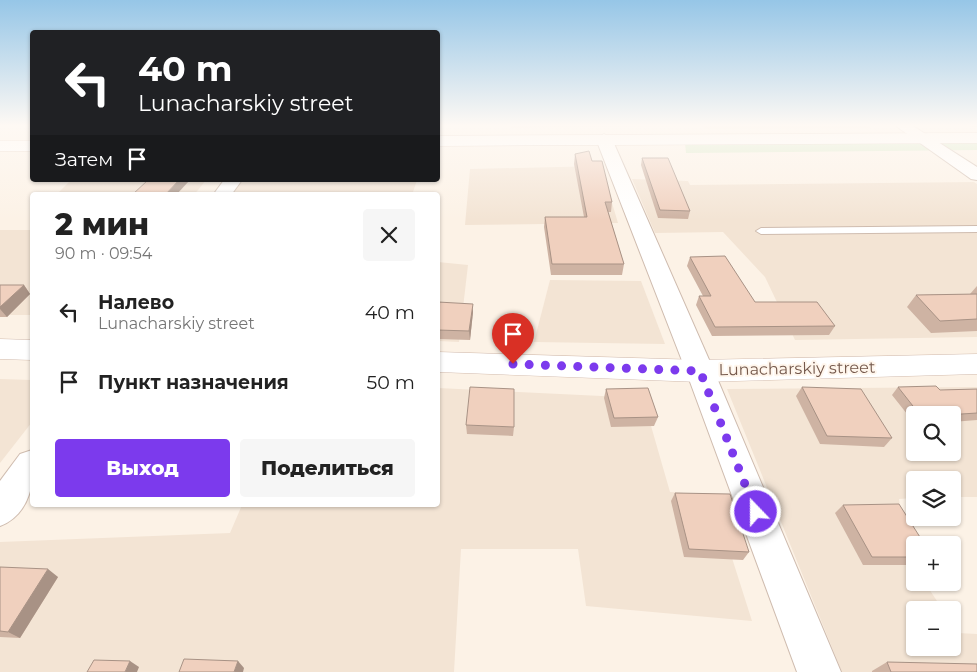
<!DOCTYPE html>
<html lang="ru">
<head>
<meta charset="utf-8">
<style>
  :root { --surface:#fff; --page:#f6f6f6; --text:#222; --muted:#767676; --accent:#7c3aed }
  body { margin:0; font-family:Montserrat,sans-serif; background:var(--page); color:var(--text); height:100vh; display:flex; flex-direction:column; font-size:19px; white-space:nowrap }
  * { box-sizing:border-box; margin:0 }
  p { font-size:16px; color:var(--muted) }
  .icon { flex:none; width:28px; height:28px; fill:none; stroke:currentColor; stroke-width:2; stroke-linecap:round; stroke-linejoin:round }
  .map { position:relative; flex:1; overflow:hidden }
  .drawer { position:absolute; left:30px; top:192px; width:410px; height:315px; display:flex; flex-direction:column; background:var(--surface); border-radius:5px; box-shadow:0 1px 4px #0004 }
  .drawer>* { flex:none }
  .top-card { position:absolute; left:30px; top:30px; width:410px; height:152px; border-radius:5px; box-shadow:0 1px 4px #0004; background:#202124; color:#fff; overflow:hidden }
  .tools { position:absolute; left:906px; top:406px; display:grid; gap:10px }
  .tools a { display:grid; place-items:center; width:55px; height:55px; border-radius:5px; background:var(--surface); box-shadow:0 1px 4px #0004; font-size:25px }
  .pin { position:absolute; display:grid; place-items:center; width:42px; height:42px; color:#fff; margin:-51px -21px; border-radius:50% 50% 50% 0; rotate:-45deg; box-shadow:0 0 5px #0007 }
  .pin .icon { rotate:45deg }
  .me { position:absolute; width:55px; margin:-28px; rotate:338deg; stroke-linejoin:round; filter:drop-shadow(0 0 4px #0008) }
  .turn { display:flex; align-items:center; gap:18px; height:105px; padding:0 25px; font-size:22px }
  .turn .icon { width:65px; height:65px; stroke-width:2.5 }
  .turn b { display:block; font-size:35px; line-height:42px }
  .then { display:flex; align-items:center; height:48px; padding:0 25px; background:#0003; gap:10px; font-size:19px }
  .round { display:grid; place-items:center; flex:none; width:52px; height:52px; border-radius:5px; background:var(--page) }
  .overview { display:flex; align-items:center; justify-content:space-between; height:85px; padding:0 25px }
  h1 { font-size:30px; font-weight:800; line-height:38px }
  .primary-button { display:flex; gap:10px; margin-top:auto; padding:10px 25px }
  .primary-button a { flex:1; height:58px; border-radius:5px; background:var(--accent); color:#fff; font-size:20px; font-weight:800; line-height:58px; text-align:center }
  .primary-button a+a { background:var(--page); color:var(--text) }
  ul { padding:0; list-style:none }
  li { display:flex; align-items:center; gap:15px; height:70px; padding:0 25px }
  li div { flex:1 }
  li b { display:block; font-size:19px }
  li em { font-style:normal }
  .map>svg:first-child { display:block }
  .residential { fill:#f3e4d4; fill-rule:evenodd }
  .green { fill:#d5e9c4 }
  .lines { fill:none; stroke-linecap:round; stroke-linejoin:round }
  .lane-casing { stroke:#cfbcaf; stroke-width:2 }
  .street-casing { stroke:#cfbcaf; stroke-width:2 }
  .secondary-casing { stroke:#d2bbad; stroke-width:1 }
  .lane { fill:#fff; fill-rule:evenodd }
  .street { fill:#fff; fill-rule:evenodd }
  .secondary { fill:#fff; fill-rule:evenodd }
  .wall { fill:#ceb3a3 }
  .shaded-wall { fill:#a89285 }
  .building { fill:#f0d0be; stroke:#a89285 }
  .route { stroke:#7c3aed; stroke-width:9; stroke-dasharray:0 16.2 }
  .labels { text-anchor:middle; stroke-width:4; stroke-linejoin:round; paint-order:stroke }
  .street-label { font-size:16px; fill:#74584b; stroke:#fff6ec }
</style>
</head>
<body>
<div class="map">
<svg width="977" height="672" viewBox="0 0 977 672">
  <rect width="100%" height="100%" fill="#fcf2e6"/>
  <g class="residential">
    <path d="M511,126H678L511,128Z"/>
    <path d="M702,126H868L871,128L705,129Z"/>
    <path d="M601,166L618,223L465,225L470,169Z"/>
    <path d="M632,179L688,181L690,185L974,182L977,184V337L795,340L765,277L723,232L655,233Z"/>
    <path d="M71,180H206L194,195H56Z"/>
    <path d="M238,180H417L412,195H228Z"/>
    <rect x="0" y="230" width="32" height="85"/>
    <path d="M438,262L468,265L459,342L438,341Z"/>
    <path d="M550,280L641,281L665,344L534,342Z"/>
    <path d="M0,379L32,380V422L0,463Z"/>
    <path d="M977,387V497H953L952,480H915V498L899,499L908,556L915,567V582L925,583L943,610H915V648H952L953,625L958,633L977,634V672H842L727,389ZM915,415H952V452H915Z"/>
    <path d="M438,388L643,398L670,492L712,495L752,621L586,606L578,549H461L454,672H0V542L230,533L242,505H438Z"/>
  </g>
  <path class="green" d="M685,143H977V150L686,153Z"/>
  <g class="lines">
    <defs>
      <path id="lane" d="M977,226V232L761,234L756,231L761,228Z"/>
      <g id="street">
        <path d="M896,126H913L977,167V180L971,179Z"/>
        <path d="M604,134L612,139L714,371L841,672H797L686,371L596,139Z"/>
        <path d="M224,180H242L231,195H213Z"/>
        <path d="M32,450C36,479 31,514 0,526V481L20,454Z"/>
      </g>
      <g id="secondary">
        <path d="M977,133V143L438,146V136Z"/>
        <rect x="0" y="141" width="32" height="10"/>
        <path d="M0,339L32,340V360L0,359Z"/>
        <path d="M438,352L700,360L977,354V374L700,382L438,372Z"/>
      </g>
    </defs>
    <use href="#lane" class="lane-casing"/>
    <use href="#street" class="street-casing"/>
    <use href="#secondary" class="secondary-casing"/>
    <use href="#lane" class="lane"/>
    <use href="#street" class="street"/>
    <use href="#secondary" class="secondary"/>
  </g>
  <g class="wall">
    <path d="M970,126H977V127H972Z"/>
    <path d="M575,154L592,161L612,202L611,212H608L624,264L622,275H551L544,227L545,217H584L574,164Z"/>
    <path d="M642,158L690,211L688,219L658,218L641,165Z"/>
    <path d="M690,257L755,302L835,326L829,335L712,336L696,305L699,296H703L687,266Z"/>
    <path d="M0,285H24L30,294L7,317H0Z"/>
    <path d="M977,286V331L931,333L907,307L916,295L970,294Z"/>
    <path d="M438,302L473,312L470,340L438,339Z"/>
    <path d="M802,387L892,438L884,447L820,444L796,396Z"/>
    <path d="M898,387L940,390L977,389V420L952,422V415H915V424L892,395Z"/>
    <path d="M606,389L658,417L654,426L611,427L604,398Z"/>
    <path d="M466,425L514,427L513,436L467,434Z"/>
    <path d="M675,493L749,552L743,560L684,557L671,501Z"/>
    <path d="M843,505L915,545V565H863L835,513Z"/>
    <path d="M0,567L58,577L20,638L0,637Z"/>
    <path d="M887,662L977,672H872V671Z"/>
  </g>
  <g class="shaded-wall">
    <path d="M179,180H190L176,195H165Z"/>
    <path d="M24,285L30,294L7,317L0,309V307Z"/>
    <path d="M473,304V312L470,340L469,331Z"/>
    <path d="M48,569L58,577L20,638L8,632Z"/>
    <path d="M130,661L139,667L137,672H125Z"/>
    <path d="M238,661L244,668L243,672H234Z"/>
  </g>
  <g class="building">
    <path d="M589,151L592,161H602L612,202H605L624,264H552L545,217H587L575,154Z"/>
    <path d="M642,158H668L690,211L660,210Z"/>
    <path d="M148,180H179L165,195H132Z"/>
    <path d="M725,256L755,302H817L835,326L715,327L699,296H711L690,257Z"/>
    <path d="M0,285H24L0,307Z"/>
    <path d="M977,294V319L940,321L916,295Z"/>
    <path d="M438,302L473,304L469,331L438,330Z"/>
    <path d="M936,386L940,390L977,389V413L946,415H920L898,387Z"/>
    <path d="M470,387L514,389V427L466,425Z"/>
    <path d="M802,387L861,389L892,438L827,436Z"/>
    <path d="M648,388L658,417L614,418L606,389Z"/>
    <path d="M675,493L730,494L749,552L689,549Z"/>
    <path d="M899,504L925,545H915V557H872L843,505Z"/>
    <path d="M0,567L48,569L8,632L0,631Z"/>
    <path d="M184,659L238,661L234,672H179Z"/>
    <path d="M94,660L130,661L125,672H87Z"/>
    <path d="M887,662L977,664V672H891Z"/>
  </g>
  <linearGradient id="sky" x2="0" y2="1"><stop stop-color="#96c6e7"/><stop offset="0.57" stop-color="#fef9f4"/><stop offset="1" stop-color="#fef9f4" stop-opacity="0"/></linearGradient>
  <rect width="977" height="220" fill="url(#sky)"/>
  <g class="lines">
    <path class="route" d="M513,364L700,371L756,512"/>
  </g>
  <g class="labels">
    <g class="street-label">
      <text transform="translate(797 368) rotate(-1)" y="6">Lunacharskiy street</text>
    </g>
  </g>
</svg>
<div class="tools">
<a><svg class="icon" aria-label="search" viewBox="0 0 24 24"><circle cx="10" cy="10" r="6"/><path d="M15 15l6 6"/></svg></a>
<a><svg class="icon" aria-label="layers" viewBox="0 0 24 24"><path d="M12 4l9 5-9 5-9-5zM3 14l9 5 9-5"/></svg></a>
<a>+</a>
<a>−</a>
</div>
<div class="pin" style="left:513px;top:364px;background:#d93025"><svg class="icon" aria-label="arrive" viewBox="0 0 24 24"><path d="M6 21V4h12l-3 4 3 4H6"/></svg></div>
<svg class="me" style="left:756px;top:512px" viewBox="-20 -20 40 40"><circle r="17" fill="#7c3aed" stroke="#fff" stroke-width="3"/><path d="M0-11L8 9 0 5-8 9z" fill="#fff"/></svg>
<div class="top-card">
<div class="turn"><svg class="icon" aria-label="left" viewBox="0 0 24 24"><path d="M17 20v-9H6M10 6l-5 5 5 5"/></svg><div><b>40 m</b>Lunacharskiy street</div></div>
<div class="then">Затем<svg class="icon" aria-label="arrive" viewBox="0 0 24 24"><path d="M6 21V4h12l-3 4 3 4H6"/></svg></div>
</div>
<section class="drawer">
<div class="overview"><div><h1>2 мин</h1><p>90 m · 09:54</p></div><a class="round"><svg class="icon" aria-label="close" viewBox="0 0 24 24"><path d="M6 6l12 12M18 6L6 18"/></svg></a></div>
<ul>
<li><svg class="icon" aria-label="left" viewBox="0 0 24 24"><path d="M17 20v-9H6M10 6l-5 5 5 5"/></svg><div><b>Налево</b><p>Lunacharskiy street</p></div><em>40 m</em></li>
<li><svg class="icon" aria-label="arrive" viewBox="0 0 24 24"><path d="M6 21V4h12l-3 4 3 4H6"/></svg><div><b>Пункт назначения</b></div><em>50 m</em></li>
</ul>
<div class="primary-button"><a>Выход</a><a>Поделиться</a></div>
</section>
</div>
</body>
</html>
